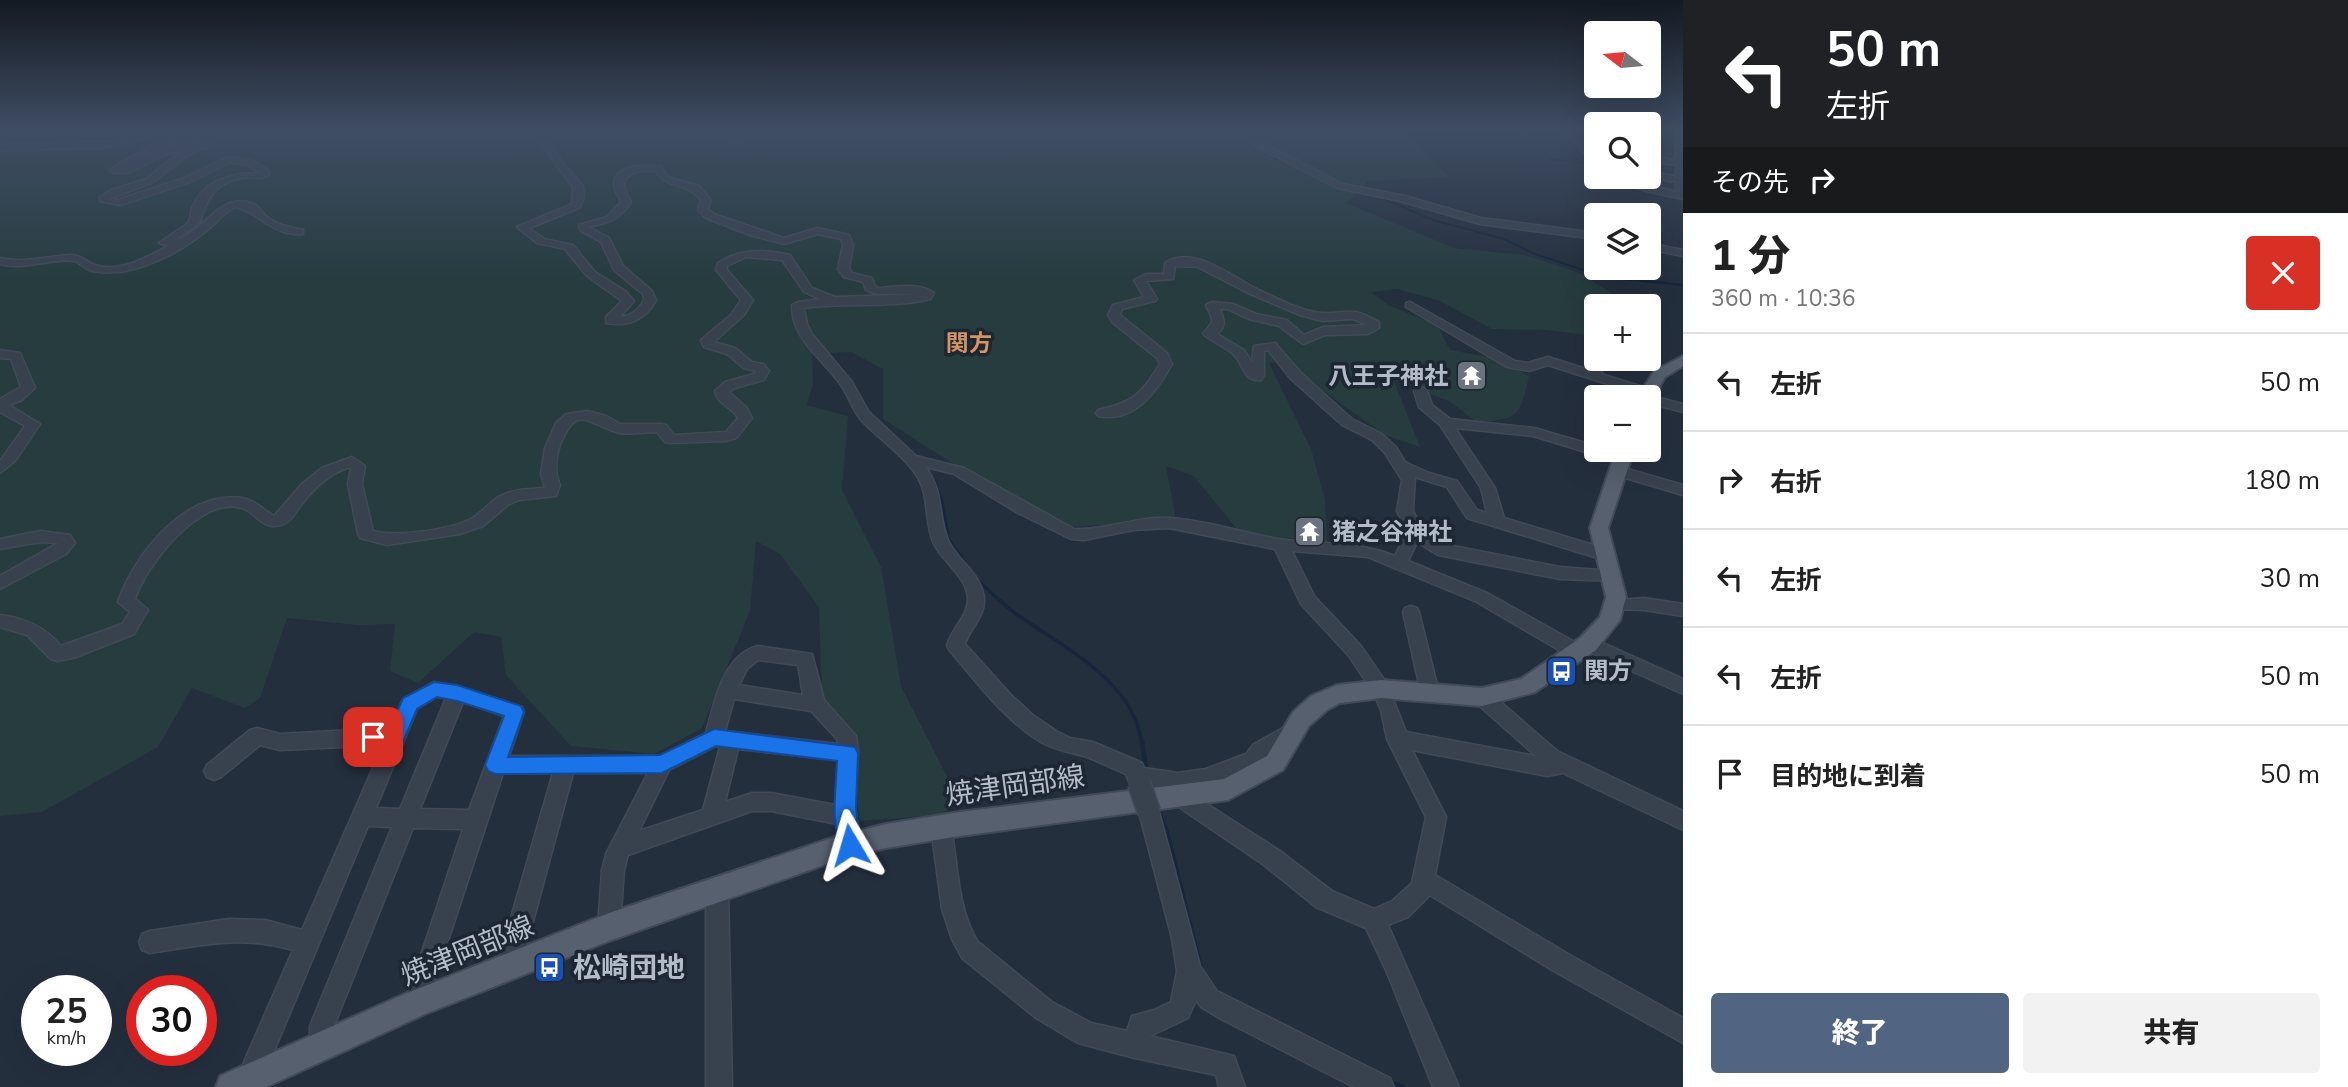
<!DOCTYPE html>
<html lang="ja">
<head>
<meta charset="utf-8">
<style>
  :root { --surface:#fff; --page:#f2f2f2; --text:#222; --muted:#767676; --line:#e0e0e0; --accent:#516482 }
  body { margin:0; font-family:"Nunito Sans","Noto Sans JP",sans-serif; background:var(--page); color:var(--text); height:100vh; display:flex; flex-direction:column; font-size:26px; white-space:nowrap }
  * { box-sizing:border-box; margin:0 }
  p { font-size:23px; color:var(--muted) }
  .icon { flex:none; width:38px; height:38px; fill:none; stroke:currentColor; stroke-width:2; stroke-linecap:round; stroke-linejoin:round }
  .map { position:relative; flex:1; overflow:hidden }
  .side { display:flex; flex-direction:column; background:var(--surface); width:665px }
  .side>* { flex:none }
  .guide { background:#202124; color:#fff; overflow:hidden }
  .needle { width:46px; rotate:286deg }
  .buttons { position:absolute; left:1584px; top:21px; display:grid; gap:14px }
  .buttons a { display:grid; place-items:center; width:77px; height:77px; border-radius:7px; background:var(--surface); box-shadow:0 7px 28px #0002; font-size:35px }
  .speed { position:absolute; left:21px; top:975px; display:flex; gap:14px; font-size:35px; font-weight:700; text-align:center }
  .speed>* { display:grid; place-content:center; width:91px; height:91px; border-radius:50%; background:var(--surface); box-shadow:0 7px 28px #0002; line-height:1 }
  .speed small { font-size:18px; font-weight:400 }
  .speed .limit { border:10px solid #d22; background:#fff; color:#111 }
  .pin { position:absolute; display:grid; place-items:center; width:60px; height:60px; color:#fff; margin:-30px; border-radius:14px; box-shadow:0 4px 10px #0006 }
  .me { position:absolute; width:77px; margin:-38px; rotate:353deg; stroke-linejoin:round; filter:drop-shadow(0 0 5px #0008) }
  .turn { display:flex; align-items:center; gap:24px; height:147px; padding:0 28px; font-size:32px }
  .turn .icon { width:91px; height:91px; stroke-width:2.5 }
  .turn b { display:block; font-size:49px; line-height:60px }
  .then { display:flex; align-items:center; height:66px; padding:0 28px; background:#0003; gap:14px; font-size:26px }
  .round { display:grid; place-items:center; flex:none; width:74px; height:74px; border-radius:7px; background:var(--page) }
  .headline { display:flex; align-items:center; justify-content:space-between; height:119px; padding:0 28px }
  h1 { font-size:42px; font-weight:800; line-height:52px }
  .action { display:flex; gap:14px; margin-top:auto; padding:14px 28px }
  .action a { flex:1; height:80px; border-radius:7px; background:var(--accent); color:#fff; font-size:28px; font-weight:800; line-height:80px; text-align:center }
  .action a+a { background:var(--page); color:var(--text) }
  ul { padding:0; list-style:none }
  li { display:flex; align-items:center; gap:21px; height:98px; padding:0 28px; border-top:2px solid var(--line) }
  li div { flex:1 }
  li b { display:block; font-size:26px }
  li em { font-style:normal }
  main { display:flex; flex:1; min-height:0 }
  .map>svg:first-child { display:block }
  .green { fill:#263c3f }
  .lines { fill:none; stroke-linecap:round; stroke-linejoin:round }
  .stream-far3 { stroke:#17263c; stroke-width:2 }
  .stream-far2 { stroke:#17263c; stroke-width:2.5 }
  .stream-far1 { stroke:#17263c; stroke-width:3.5 }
  .stream { stroke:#17263c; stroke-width:5 }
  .minor-casing { stroke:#414a57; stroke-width:3 }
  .major-casing { stroke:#414a57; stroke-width:4 }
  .minor { fill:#38414e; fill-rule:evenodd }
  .major { fill:#56606e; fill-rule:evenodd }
  .minor-bridge-casing { stroke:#414a57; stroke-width:25; stroke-linecap:butt }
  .minor-bridge { stroke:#38414e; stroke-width:22 }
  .route { fill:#1a73e8; stroke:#114b97; stroke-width:2 }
  .labels { text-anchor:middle; stroke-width:7; stroke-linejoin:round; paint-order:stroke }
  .far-quarter-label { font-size:23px; font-weight:bold; fill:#d59563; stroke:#1d2633 }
  .poi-label { font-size:24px; font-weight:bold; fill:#b4bcc9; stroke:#1d2633; text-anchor:start }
  .near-street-label { font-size:28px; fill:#b4bcc9; stroke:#1d2633 }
  .near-poi-label { font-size:28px; font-weight:bold; fill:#b4bcc9; stroke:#1d2633; text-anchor:start }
</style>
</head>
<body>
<main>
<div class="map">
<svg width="1683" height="1087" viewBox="0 0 1683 1087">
  <rect width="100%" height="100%" fill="#242f3e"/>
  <path class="green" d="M0,130H1403L1448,177L1368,181L1346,203L1454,248L1524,255L1577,272L1617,296L1621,306H1596V336L1546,330L1492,329L1440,301L1398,289L1371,292L1388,305L1437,325L1450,350L1494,358L1529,376C1520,417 1519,419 1477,422L1449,401L1394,381L1420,447L1385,435L1319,388L1288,362L1269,363L1311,449L1325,500L1327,542L1240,533L1194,476L1166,466L1176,520L1071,527L957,466L883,419V369L851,352L812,354L813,383L807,405L848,416L842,490L881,567L901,686L960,802L939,815L859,821L853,733L822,698L819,607L780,554L756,541L750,611L702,728L654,754L571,746L506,675L501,637L474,632L418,683L390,671L395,624L358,625L287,618L260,698L245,708L192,688L158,747L42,812L0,816Z"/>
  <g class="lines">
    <g class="stream-far3">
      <path d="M1575,134L1584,141L1596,142"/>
      <path d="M1648,151L1678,152"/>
      <path d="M1274,158L1295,166"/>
      <path d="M1550,159L1584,163"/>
      <path d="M1311,174L1335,187"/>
      <path d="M1377,196L1433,220L1504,239L1535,254L1586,271L1621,279L1664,283"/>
    </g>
    <g class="stream-far2">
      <path d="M1645,281L1683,285"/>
      <path d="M932,477L935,482"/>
    </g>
    <g class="stream-far1">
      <path d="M934,481L941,498L949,540L969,568"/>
      <path d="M975,577C988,590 1000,602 1015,613C1063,648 1133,679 1142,744"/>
    </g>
    <g class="stream">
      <path d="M1142,742L1146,770"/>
      <path d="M1159,814L1167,833L1201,969"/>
      <path d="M1390,1082L1403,1087"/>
    </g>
    <defs>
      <g id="minor">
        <path d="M156,130H172L111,147L0,151V145L111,141Z"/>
        <path d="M181,130H190C183,141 142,158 128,166L152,154L213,132L225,136L185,157L152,183L111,198L117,200L184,178L228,157L252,160L269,171V175C260,181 253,176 242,178C215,182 207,200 200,222L176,240C205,232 221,188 256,205C260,208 263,214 267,217C277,225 290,227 303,230V234C272,237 260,212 235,207C224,213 216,223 206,231C178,254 131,279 93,271C86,270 81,263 74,261C55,257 24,271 0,264V258C23,264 47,256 71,255C82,255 86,262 95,265C119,273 148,257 168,246L159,243L187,224C192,218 190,215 192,208C203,180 233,173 260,173L247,164L229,163L190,182L120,205L100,201V197L111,190L146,179L179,153L201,142L158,158L128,173H114L109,170L154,144L179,134Z"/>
        <path d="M534,130H542L559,158L583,186L584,198L579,208L529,228L544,239L573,245L595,272L625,291L634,301L620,317C631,316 639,310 644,300L643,294L614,270L601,242L580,230L579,225L607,217L621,202C619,197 615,191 614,186C612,164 648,164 661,167L668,177L699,186L711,200L708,209L714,214L784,238L818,228L849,235L853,245L849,269L852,273L872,278L875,286L879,288C896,287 920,282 934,293L930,299C891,309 845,302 804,308L807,324L812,334L852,382L868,411L916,456L964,468L1074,529C1105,531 1137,516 1169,518C1206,520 1243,533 1279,539C1318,545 1357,541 1395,556L1407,531L1397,511L1402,480L1385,453L1372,440L1342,425L1291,379L1268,350L1264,351V375L1261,380C1242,382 1244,363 1233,354C1224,346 1212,342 1203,334C1215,320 1214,322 1206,305L1212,302L1233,304L1256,314L1287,320L1304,335L1323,327L1367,325L1353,319L1322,321L1300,315L1248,293L1198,267L1175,266L1173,279L1146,281L1157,299L1155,301L1122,309L1120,315L1167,353L1172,364C1157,391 1135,423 1098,416L1096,413L1098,410C1133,402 1141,395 1160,364L1157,358L1112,322L1108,315L1113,305L1144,297L1134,280L1146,274H1164L1165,263C1191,244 1231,276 1255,288C1274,297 1300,311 1321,313C1332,314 1343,311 1354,312C1363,312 1372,319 1379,322V328L1368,334L1325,335L1303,344L1279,326L1249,319L1227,309H1220C1224,320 1227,326 1217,334L1244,350L1252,363L1254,346L1275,343L1301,373L1352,419L1382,434L1396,447L1405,462L1429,473L1457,481L1477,510L1487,513L1481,488L1440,425L1419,407L1414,391L1416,388H1426L1432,405L1450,419L1534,428L1596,446V450C1607,450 1622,451 1629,459L1622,463L1533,436L1455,428L1495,488L1504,518L1610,550L1612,554L1604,560L1467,518L1447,487L1415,477L1413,511L1423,531L1443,544L1560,567L1612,571L1618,573L1620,577L1618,581L1560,579L1438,555L1417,542L1408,561L1487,593L1580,645L1582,639L1588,637L1594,639L1683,679V694L1585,650L1583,657L1577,659L1571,657L1475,601L1368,557L1292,551L1314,596L1361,646L1387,684L1406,732L1536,756L1475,702L1473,697L1475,692L1482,689L1489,692L1557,751L1683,811V830L1563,773L1547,776L1412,750L1446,817L1435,875L1568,954L1683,1018V1043L1552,970L1430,895L1408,917L1388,925L1459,1087H1433L1386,970L1366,928L1316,907L1264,865L1173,803L1170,797L1174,790L1148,786L1139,792L1132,789L1126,774C1113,769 1100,762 1087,757C1071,752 1056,751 1041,742C1004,720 978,683 950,651L947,646C951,629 969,615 968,598C966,576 944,563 934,544C923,521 931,495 915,473C901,453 879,439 862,421C852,410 849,396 841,385C823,359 791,339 792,305L798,302L820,299L804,292L782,260L746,257L727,266V270L753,300L744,315L714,342L735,348L752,362L763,364L769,371L764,380L735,388L729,392L746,407L752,418L736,438L726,441L670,443L665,442L657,432C644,432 625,436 613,431C585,421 577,407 561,442C556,456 554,472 560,485L556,496L519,500L508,505L483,526L460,534L387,545L360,538L358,534L348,484L351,468H347C328,475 314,488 302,504C296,511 293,520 284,524C263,533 258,513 242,508C200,495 146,566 135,599L148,610L134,634L76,657L57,661L51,659L27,635L0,627V615C25,618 45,627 61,646L122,624L130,612L118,602C134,555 185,490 242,498C256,500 263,510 274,516L302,484L322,468L352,457L365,466L362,484L373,531C395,537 450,530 471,519C480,514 488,504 497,498C511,489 528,489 545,488L541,474L545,448L556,423L566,414L587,411L606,416L620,424H661L666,425L674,435L726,432L738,418C733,407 716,404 715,391L725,382L754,374L756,371L744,368L727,354L704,347L701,340L731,315L741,300L716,270L718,263C741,248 764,249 790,255L812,288L835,297L922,294H877L866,290L863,282L844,277L838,269L843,245L841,239L818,234L784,244L750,235L706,218L698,210L701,200C685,180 669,191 655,171C644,171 632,170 625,180L624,188L631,202C619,220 610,222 589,227L609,238L623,266L652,291L656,300C646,320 627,327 606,323V317L622,301L587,276L565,249L537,243L517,227L572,204L573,187L553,161ZM926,467L954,474L1018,513L1071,539L1084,540L1133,530L1169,528L1275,549L1301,604L1349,656L1373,692L1381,710L1387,739L1426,817L1412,883L1392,901L1374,909L1332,891L1280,851L1185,790L1207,787L1260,766L1268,756L1301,738L1304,732L1301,726L1294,724L1287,726L1254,744L1246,754L1206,769L1178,773L1144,768L1142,763L1093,742L1070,738L1056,731L1034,716L1012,696L965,644C969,629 985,617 984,600C983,574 957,561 948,540C937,513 945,495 926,467Z"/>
        <path d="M678,130C698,130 715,136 735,138C751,139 768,130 785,130L737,144Z"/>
        <path d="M1237,130H1247L1263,143L1343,184L1405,196L1481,218L1596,233V239L1480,224L1400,201L1337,188L1257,147Z"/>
        <path d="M1556,130C1576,130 1596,147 1596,168L1571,138Z"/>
        <path d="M1675,130H1683V199L1646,191L1610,179L1609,177H1622L1676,192V182L1645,177H1648V172L1676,176V165L1648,161V155L1675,160Z"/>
        <path d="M1648,243L1683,250V256L1648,249Z"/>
        <path d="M1410,302L1515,361L1528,363L1548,357L1589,370L1596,357L1607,359L1601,374L1653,390L1655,393L1652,396L1683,404V412L1648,403V397L1548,365L1529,371L1507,367L1406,307V303Z"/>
        <path d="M0,350L20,353L35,388L22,400L9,405L40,424L15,461L0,473V461L25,426L0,412V399L21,387L11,359L0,358Z"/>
        <path d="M1617,466L1683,485V495L1612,474L1610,471L1612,468Z"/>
        <path d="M40,531L70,535L75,543L66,554L0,589V576L58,543L40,542L0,549V539Z"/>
        <path d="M1644,598L1683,604V616L1644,610L1609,609L1607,605L1609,601Z"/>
        <path d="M1411,606L1417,608L1419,612L1439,693L1436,698L1430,700L1424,698L1421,693L1403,612L1405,608Z"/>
        <path d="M757,646L812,654L824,700L856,736L858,753L855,808L861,845L857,852L850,855L843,852L837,824L771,811H752L628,855L624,870L620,927L617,935L609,938L601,935L598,927L602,870L606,854L648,773H573L521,966L517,974L509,978L501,974L497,966L553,773H503L425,1011L417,1015L409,1011L405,1003L463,829L413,828L334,1026V1045L331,1054L322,1057L313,1054L310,1045V1026L392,827L368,826L259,1087H241L237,1078L293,950C241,935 202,945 150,953L142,950L139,942L142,934L150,931L229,919L265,920L302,930L383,745L280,750L260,745L221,777L214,780L207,777L204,771L207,765L250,730L257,728L280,734L390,728L403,699L434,682L457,686L522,707L524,712L509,756H660L706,733C715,701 722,657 757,646ZM758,660L798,665L803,695L739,685L747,669ZM436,697L446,698L400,809L376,808L417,709ZM734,699L811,711L837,739L838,744L725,731ZM463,702L504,716L469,810L420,809ZM716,746L720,747L703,810L639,831L669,770ZM738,749L838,760L835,805L771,793H752L725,802Z"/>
        <path d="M1149,803L1156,805L1159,812L1200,966L1217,991L1390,1078L1394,1087H1354L1223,1020L1201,1007L1196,1000L1188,1018L1150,1036L1234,1056L1245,1087H1219L1216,1075L1135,1058L1078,1043L1036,1018L962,958L952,939L942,909L931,827L934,820L941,818L948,820L951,827C958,865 957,909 978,942L1052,1002L1091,1023L1127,1031L1132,1016L1154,1010L1171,1002L1177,971L1172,938L1139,812L1142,805Z"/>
        <path d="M717,878L725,881L728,888L732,1087H706V888L709,881Z"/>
      </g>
      <g id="major">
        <path d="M1683,356V366L1665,377L1652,400L1648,401V397H1638L1654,371Z"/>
        <path d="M1616,450H1634L1608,528L1626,597L1620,620L1596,650L1535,692L1482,706L1381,698L1340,703L1327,710L1309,726L1283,770L1228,800L960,836L886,848L838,860L609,941L425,1014L266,1087H216L220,1076L407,993L609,913L838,836L886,824L960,812L1224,779L1267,756L1293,712L1311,696L1337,685L1381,680L1482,688L1521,679L1580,638L1600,617L1606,597L1590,528Z"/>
      </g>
    </defs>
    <use href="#minor" class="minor-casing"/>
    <use href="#major" class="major-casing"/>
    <use href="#minor" class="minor"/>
    <use href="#major" class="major"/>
    <defs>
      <path id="minor-bridge" d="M1139,783L1149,812"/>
    </defs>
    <use href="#minor-bridge" class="minor-bridge-casing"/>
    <use href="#minor-bridge" class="minor-bridge"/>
  </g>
  <linearGradient id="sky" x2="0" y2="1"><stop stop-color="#141a22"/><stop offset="0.46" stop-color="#3f4d63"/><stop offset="1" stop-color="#3f4d63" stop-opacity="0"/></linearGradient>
  <rect width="1683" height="283" fill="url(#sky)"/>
  <path class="route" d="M434,682L457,685L521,706L524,712L508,757L660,755L714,729L855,747L858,753L856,808L860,845L857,852L850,855L842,852C830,825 836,789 837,761L716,746L662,773L495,774L488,771L485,765L504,716L457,701L437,697L417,709L403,742L373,746L366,743L363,737L366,732L390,728L403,698Z"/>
  <defs>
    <symbol id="temple-square" viewBox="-11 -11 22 22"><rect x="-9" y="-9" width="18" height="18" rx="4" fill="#6b7280" stroke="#1d2633"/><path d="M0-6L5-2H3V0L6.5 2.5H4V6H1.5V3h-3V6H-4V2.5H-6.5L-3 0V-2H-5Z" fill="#fff"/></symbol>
    <symbol id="bus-square" viewBox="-11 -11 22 22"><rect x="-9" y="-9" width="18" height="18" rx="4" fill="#1a4fb4" stroke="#1d2633"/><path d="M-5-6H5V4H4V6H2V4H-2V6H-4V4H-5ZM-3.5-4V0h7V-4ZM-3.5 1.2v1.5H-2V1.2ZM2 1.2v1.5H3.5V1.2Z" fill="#fff"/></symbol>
  </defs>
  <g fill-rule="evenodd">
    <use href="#temple-square" x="1454" y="358" width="35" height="35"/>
    <use href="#temple-square" x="1292" y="514" width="35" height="35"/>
    <use href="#bus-square" x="1544" y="654" width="35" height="35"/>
    <use href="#bus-square" x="532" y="950" width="35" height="35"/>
  </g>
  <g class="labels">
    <g class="far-quarter-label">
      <text x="969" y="351">関方</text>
    </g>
    <g class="poi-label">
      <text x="1448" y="384" text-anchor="end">八王子神社</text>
      <text x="1332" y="540">猪之谷神社</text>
      <text x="1584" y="679">関方</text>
    </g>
    <g class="near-street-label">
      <text transform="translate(1015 785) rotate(-8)" y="10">焼津岡部線</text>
      <text transform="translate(467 950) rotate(-22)" y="10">焼津岡部線</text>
    </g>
    <g class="near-poi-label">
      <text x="573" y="977">松崎団地</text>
    </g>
  </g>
</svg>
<div class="buttons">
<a><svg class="needle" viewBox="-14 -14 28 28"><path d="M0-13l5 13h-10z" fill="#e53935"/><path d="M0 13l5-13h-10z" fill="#767676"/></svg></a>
<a><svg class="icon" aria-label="search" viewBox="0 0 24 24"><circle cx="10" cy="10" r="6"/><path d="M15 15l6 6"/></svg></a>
<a><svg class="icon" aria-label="layers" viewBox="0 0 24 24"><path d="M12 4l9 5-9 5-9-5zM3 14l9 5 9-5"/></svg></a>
<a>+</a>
<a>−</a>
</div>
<div class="speed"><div>25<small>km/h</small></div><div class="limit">30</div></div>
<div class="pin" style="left:373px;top:737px;background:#d93025"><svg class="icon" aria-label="arrive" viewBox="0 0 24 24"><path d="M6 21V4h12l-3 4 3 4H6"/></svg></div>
<svg class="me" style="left:850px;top:845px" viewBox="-20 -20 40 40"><path d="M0-17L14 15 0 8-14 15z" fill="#1a73e8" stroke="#fff" stroke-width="4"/></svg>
</div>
<section class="side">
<div class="guide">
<div class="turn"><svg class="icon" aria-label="left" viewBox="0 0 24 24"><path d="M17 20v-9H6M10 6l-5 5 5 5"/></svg><div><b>50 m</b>左折</div></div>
<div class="then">その先<svg class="icon" aria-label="right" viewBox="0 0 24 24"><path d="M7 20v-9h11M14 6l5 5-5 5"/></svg></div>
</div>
<div class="headline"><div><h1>1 分</h1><p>360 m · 10:36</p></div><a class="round" style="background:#d93025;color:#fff"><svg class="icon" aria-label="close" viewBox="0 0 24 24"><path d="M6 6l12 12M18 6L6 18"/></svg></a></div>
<ul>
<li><svg class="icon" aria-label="left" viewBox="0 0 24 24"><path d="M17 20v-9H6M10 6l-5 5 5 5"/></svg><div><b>左折</b></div><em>50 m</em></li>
<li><svg class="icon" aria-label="right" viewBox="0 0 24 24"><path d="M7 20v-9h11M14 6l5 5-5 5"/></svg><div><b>右折</b></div><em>180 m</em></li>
<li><svg class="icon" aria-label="left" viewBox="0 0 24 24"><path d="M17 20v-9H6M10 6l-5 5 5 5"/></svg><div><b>左折</b></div><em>30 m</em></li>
<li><svg class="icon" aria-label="left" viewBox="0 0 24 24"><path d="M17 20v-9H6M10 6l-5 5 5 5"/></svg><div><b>左折</b></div><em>50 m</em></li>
<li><svg class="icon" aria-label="arrive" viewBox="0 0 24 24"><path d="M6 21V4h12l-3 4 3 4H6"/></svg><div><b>目的地に到着</b></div><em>50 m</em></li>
</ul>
<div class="action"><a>終了</a><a>共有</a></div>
</section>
</main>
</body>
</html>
